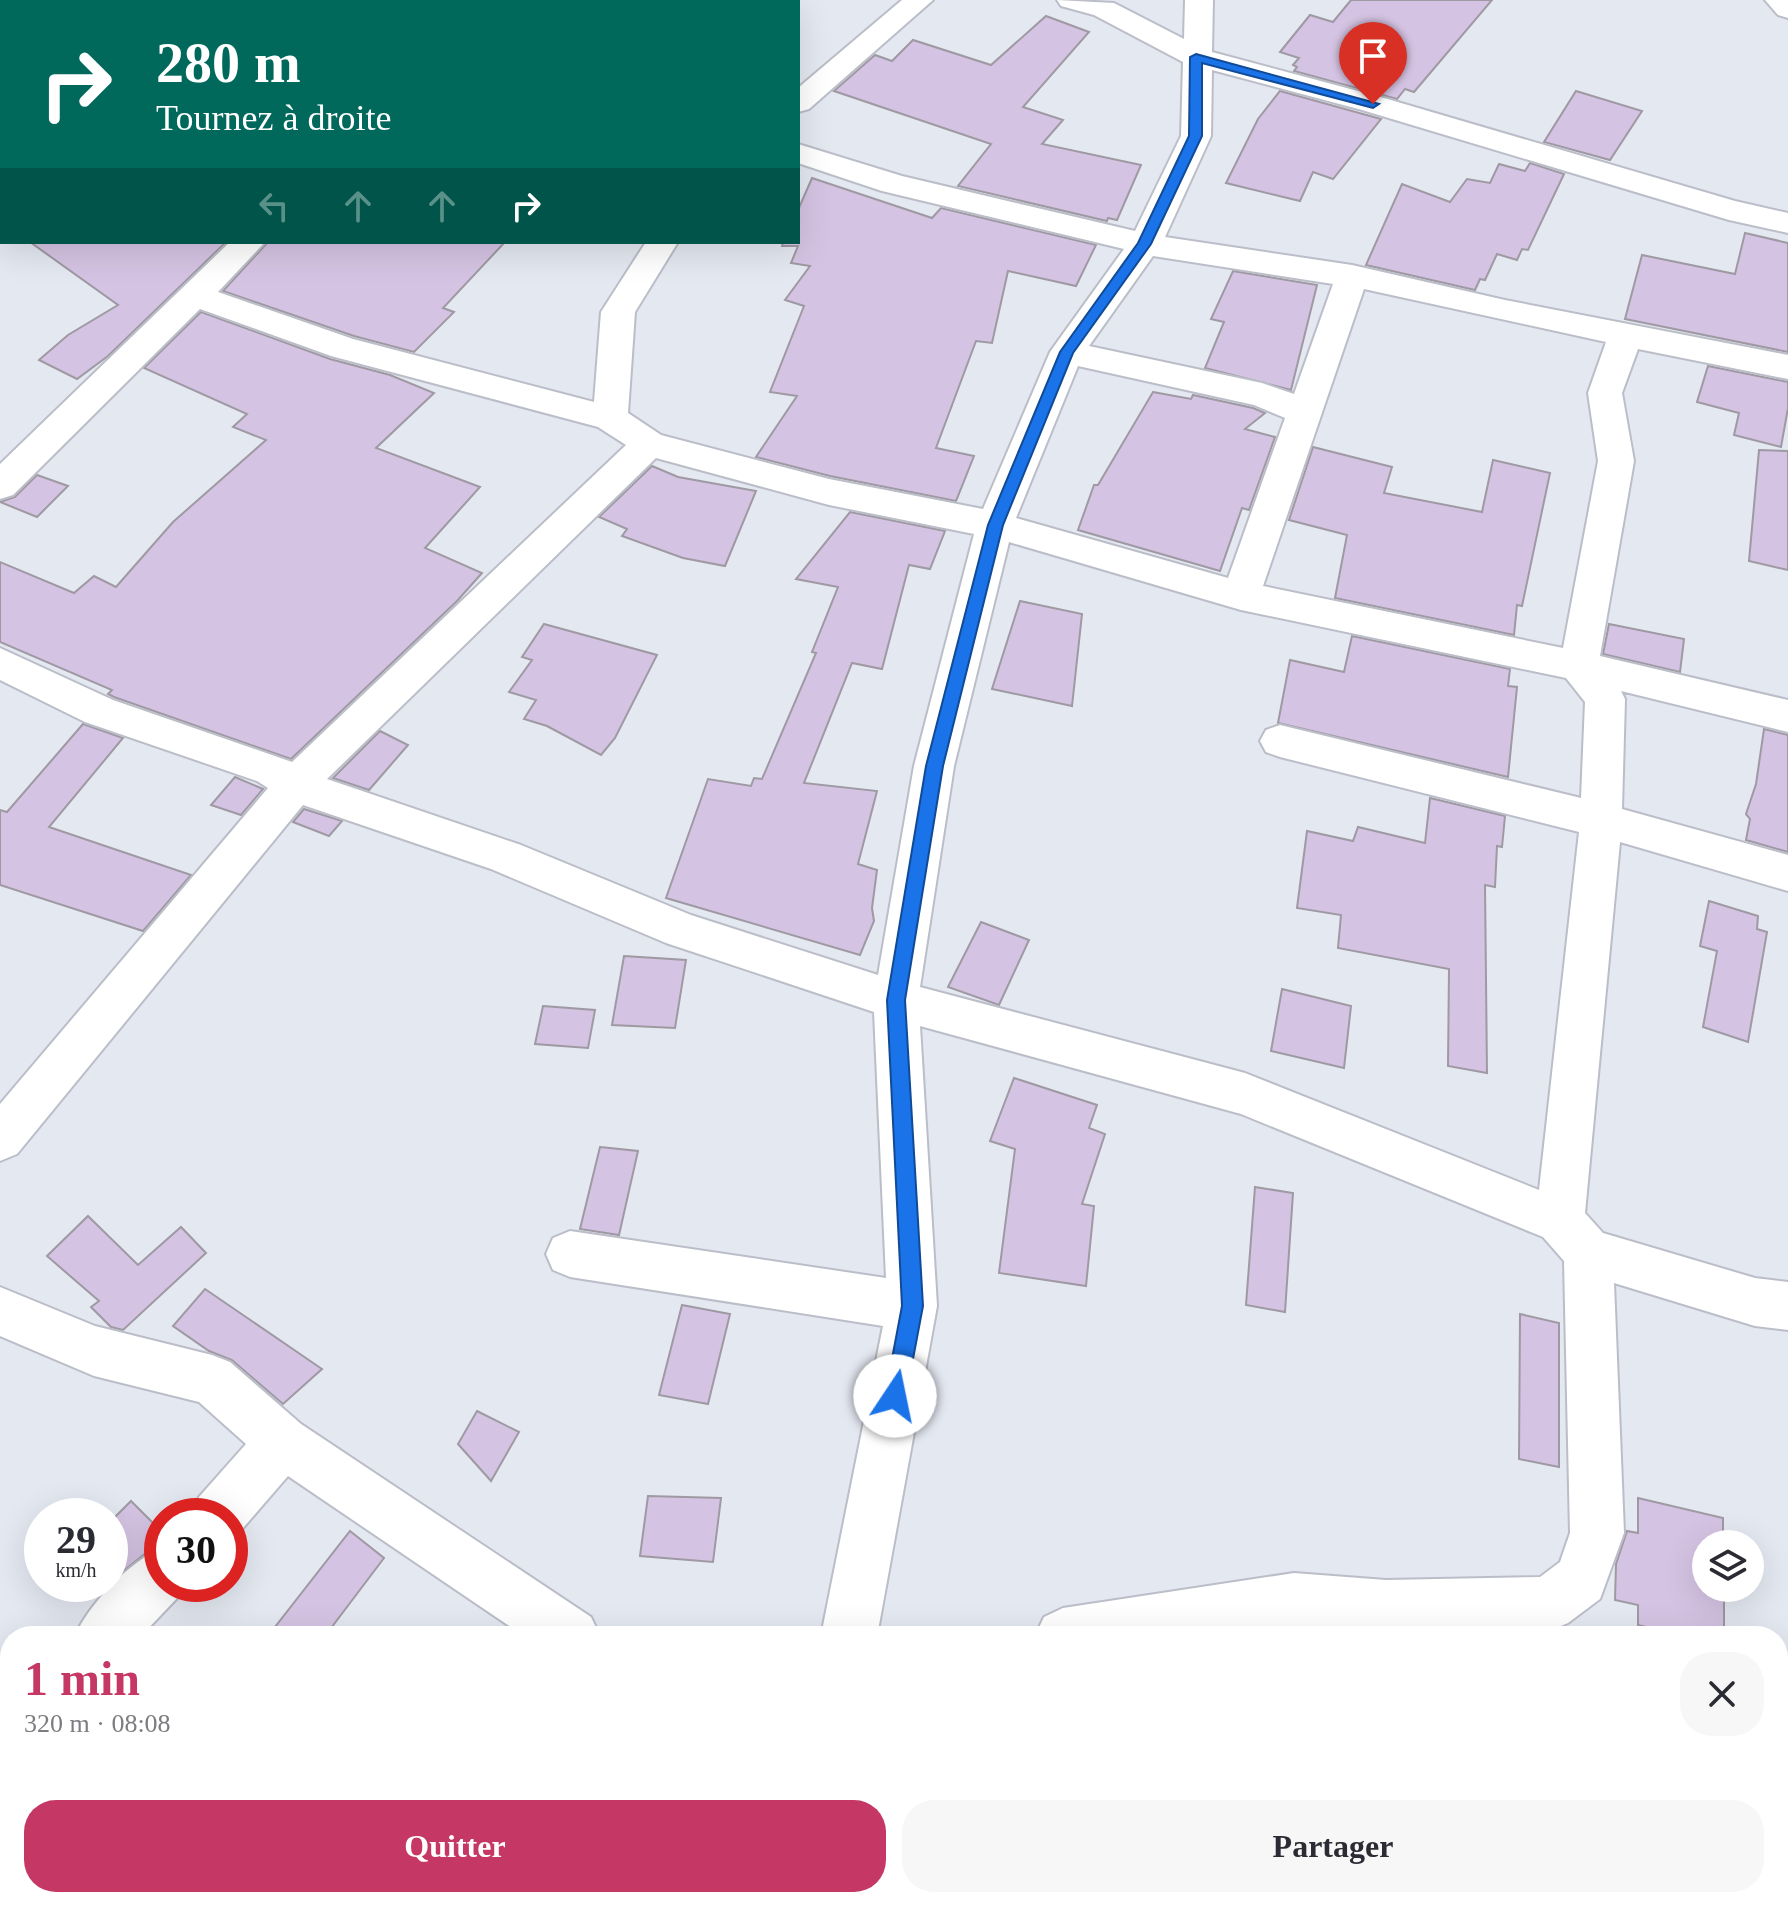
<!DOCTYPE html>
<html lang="fr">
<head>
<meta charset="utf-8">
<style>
  :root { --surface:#fff; --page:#f7f7f7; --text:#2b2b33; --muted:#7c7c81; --accent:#c53765 }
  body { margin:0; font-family:Georgia,serif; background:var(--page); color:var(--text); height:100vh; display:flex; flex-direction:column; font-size:30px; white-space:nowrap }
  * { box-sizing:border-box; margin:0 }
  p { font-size:26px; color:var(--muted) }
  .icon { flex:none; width:44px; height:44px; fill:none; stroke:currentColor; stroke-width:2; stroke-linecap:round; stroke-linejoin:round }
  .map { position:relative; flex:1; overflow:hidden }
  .details { position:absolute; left:0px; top:1626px; width:1788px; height:282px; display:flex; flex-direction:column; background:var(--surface); border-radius:32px 32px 0 0; box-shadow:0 8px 32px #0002 }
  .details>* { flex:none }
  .hud { position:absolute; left:0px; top:0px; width:800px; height:244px; box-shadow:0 8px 32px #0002; background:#00695c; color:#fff; overflow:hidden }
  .tools { position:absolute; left:1692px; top:1530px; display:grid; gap:16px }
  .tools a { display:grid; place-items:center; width:72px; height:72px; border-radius:50%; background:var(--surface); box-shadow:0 8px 32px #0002; font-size:40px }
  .speed { position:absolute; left:24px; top:1498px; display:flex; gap:16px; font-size:40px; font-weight:700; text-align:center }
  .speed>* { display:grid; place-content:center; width:104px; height:104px; border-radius:50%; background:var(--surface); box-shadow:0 8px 32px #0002; line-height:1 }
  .speed small { font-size:20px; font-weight:400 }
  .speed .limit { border:12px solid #d22; background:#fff; color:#111 }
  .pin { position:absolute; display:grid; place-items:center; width:68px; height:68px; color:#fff; margin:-82px -34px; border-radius:50% 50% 50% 0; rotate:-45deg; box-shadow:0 0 8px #0007 }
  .pin .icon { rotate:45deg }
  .me { position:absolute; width:88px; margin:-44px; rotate:11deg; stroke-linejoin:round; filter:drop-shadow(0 0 6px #0008) }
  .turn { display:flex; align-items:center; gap:28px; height:168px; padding:0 24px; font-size:36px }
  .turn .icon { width:104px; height:104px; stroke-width:2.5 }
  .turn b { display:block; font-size:56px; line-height:68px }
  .lanes { display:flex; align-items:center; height:76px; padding:0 24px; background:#0003; justify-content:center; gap:40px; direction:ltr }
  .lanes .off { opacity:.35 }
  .round { display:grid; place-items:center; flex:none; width:84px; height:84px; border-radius:32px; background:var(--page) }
  .summary { display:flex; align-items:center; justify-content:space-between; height:136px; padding:0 24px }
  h1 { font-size:48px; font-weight:700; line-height:60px; color:var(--accent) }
  .action { display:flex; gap:16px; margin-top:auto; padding:16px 24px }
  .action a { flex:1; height:92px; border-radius:32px; background:var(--accent); color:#fff; font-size:32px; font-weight:700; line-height:92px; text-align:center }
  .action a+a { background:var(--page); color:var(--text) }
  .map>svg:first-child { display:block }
  .building { fill:#d5c3e3; stroke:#9e99a2; stroke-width:2 }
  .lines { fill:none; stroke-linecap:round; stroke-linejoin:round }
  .minor-casing { stroke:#bbbec8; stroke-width:4 }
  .minor { fill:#fff; fill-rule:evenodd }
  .route { fill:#1a73e8; stroke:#114b97; stroke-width:2 }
</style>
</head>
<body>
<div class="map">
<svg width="1788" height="1907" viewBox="0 0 1788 1907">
  <rect width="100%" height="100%" fill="#e4e8f1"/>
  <g class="building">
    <path d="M1351,0H1492L1414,92L1405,89L1397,99L1294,71L1297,67L1293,65L1299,58L1280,52L1310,15L1333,22Z"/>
    <path d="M1046,16L1089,32L1023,107L1063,120L1042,144L1141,165L1117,220L1108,218L1107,221L958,186L991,144L834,91L875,55L892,61L913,40L991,65Z"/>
    <path d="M1280,91L1381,119L1333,179L1313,172L1300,201L1226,183L1258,119Z"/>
    <path d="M1576,91L1642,111L1610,160L1544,142Z"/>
    <path d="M1530,163L1564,174L1528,250L1522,249L1517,260L1497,254L1485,280L1480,279L1475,290L1366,265L1402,184L1450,202L1467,179L1490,183L1499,164L1525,171Z"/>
    <path d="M812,178L932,218L941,208L1096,245L1076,286L1008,271L992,343L976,341L936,448L974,456L956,501L830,476L756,457L797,396L770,392L804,306L785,300L810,266L791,263L798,246H782L783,242H798V210Z"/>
    <path d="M1745,233L1788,243V352L1625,319L1642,255L1735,274Z"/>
    <path d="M30,242H226L108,356L77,379L39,360L68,335L118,305Z"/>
    <path d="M268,242H505L443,308L454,312L414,352L354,336L223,291Z"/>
    <path d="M1233,271L1317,285L1291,390L1205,368L1224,322L1211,319Z"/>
    <path d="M201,312L330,359L390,375L434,393L376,448L480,487L425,548L482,573L457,601L291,759L114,697L108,694L112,690L0,642V562L74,593L94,576L116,587L173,522L266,440L233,427L247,414L144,368Z"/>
    <path d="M1708,366L1788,382V408L1781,447L1734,435L1739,413L1697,402Z"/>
    <path d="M1153,392L1191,399L1193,395L1253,408L1265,413L1245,429L1275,437L1249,510L1242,508L1220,571L1078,530L1094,485H1098Z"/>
    <path d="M1313,447L1392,467L1384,493L1482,512L1493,460L1550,473L1522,606L1517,605L1514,635L1335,598L1347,535L1289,520Z"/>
    <path d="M1759,450L1788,451V570L1749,561Z"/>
    <path d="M652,466L678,477L756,491L725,566L683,558L622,536L627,529L599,517Z"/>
    <path d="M37,475L68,486L37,517L0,502L15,497Z"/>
    <path d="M850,512L945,531L930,569L909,565L882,669L852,663L804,783L877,791L858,864L877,870L872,908L874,921L860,955L666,898L708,779L751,786L754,778L762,779L816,653L812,652L838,587L796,579Z"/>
    <path d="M1020,601L1082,614L1072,706L992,689Z"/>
    <path d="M544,624L657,655L615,738L601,755L547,726L524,719L536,700L509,692L532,660L522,657Z"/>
    <path d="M1609,624L1684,639L1680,672L1603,654Z"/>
    <path d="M1352,636L1510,669L1508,686L1517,687L1508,777L1278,723L1290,660L1344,672Z"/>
    <path d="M83,724L123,738L49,827L191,875L143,931L0,885V810L7,812Z"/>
    <path d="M1764,729L1788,735V852L1746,840L1750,819L1746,814L1756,784Z"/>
    <path d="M380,731L408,745L369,790L333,778Z"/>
    <path d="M235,777L263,789L241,815L211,805Z"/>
    <path d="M1430,798L1505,816L1502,847L1497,846L1495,887L1485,885L1487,1073L1448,1066L1449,969L1338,948L1341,915L1297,908L1307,831L1353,841L1358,827L1425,843Z"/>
    <path d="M304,809L342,821L329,836L293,822Z"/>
    <path d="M1709,901L1758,916L1757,929L1767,932L1748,1042L1703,1027L1717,951L1700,946Z"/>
    <path d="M981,922L1029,940L999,1005L948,987Z"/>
    <path d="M624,956L686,960L675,1028L612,1025Z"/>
    <path d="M1282,989L1351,1006L1344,1068L1271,1051Z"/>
    <path d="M543,1006L595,1010L588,1048L535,1044Z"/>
    <path d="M1014,1078L1097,1105L1089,1128L1105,1134L1082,1204L1094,1206L1086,1286L999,1273L1015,1149L990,1141Z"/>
    <path d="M600,1147L638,1151L619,1235L580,1229Z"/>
    <path d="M1255,1187L1293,1193L1285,1312L1246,1305Z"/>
    <path d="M88,1216L138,1265L181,1227L206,1253L123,1330L111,1327L91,1307L99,1301L47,1256Z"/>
    <path d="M205,1289L322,1369L283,1404L232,1360L209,1351L173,1326Z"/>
    <path d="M682,1305L730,1314L708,1404L659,1395Z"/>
    <path d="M1520,1314L1559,1323V1467L1519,1459Z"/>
    <path d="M477,1411L519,1432L491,1481L458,1444Z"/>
    <path d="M648,1496L721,1498L713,1562L640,1556Z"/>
    <path d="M1638,1498L1723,1518V1544H1706V1588H1724V1636H1684L1638,1625V1605L1615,1600L1616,1564L1627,1531L1638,1533Z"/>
    <path d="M131,1501L162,1532V1540L110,1582V1522Z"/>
    <path d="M350,1531L384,1558L325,1636H268Z"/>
  </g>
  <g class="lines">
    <defs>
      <g id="minor">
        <path d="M194,0H222L223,2H195Z"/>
        <rect x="417" y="0" width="28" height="2"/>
        <path d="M451,0H483L484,2H452Z"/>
        <path d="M902,0H933L809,109L798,112V88Z"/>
        <path d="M1057,0L1114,3L1184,39L1185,0H1213L1212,52L1384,98L1735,201L1788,213V233L1729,220L1362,110L1212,70L1211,136L1165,237L1352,265L1505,300L1788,355V379L1638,349L1622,393L1634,461L1600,656L1788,700V732L1621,691L1625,699L1622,809L1788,855V891L1620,842L1585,1213L1603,1233L1755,1278L1788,1282V1330L1755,1326L1614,1283L1624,1533L1600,1599L1568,1623L1549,1631L1386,1634L1294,1627L1238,1636H1035L1044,1617L1063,1608L1294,1573L1386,1580L1540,1577L1560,1562L1570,1533L1564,1261L1543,1237L1241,1114L920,1026L937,1306L877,1636H821L883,1326L570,1277L553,1270L546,1254L553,1238L570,1231L886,1278L874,1012L666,943L491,869L303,805L17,1154L0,1161V1104L268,788L257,781L85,722L0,680V648L113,700L292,762L626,445L598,427L331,356L200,309L13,495L0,499V464L230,242H265L218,292L353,339L594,402L601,312L646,242H678L635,312L628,413L661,435L829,479L983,509L1050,352L1124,249L882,191L798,163V144L902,176L1135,231L1181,136L1183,62L1094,15L1061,6ZM1153,256L1333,284L1294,394L1262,383L1089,346ZM1364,289L1606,342L1588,393L1598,461L1563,648L1263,586ZM1078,366L1254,405L1285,418L1228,578L1016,518ZM656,458L829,505L974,534L914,766L878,975L691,915L521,845L327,779ZM1009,542L1241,610L1566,678L1585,702L1581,798L1280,725L1266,730L1260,741L1266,752L1280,757L1579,832L1539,1190L1245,1073L920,987L954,766Z"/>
        <path d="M1765,0H1788V18L1778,15Z"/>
        <path d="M0,167L2,168V189L0,188Z"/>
        <path d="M0,1287L95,1326L212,1355L230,1362L301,1424L591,1617L600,1636H524L288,1476L237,1535L230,1538V1516H191L199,1497L246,1444L199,1402L94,1376L0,1336Z"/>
        <path d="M162,1548V1584H185L181,1594L141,1636H75C89,1604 130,1561 162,1548Z"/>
        <path d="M10,1702V1764L0,1768V1706Z"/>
        <path d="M809,1898H869L871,1907H811Z"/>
      </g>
    </defs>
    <use href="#minor" class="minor-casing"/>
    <use href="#minor" class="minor"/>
  </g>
  <path class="route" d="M1196,54L1379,104L1373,108L1202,63V136L1151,244L1073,353L1003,525L943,766L905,1000L923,1306L906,1396L903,1403L895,1407L888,1403L885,1396L902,1306L887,1000L926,766L988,525L1060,352L1138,243L1189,136L1190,57Z"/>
</svg>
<div class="tools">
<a><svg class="icon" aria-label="layers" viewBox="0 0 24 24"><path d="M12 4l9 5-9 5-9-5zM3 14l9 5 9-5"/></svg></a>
</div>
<div class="speed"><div>29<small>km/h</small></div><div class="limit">30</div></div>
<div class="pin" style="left:1373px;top:104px;background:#d93025"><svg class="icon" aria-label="arrive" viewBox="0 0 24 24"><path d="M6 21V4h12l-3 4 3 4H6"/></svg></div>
<svg class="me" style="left:895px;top:1396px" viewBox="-20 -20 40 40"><circle r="19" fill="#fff"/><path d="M0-13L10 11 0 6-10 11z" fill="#1a73e8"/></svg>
<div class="hud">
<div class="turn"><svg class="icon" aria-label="right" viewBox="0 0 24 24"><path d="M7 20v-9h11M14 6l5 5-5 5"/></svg><div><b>280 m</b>Tournez à droite</div></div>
<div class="lanes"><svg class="icon off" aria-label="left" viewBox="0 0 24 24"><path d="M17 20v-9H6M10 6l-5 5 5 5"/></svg><svg class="icon off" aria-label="ahead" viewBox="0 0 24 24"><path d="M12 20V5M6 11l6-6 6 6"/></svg><svg class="icon off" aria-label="ahead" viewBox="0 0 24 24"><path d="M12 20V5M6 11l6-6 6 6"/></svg><svg class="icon" aria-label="right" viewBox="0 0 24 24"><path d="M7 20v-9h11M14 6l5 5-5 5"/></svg></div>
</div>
<section class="details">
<div class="summary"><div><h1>1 min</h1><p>320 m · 08:08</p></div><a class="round"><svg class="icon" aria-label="close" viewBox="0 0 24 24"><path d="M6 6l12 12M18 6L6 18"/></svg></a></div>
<div class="action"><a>Quitter</a><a>Partager</a></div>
</section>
</div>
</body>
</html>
